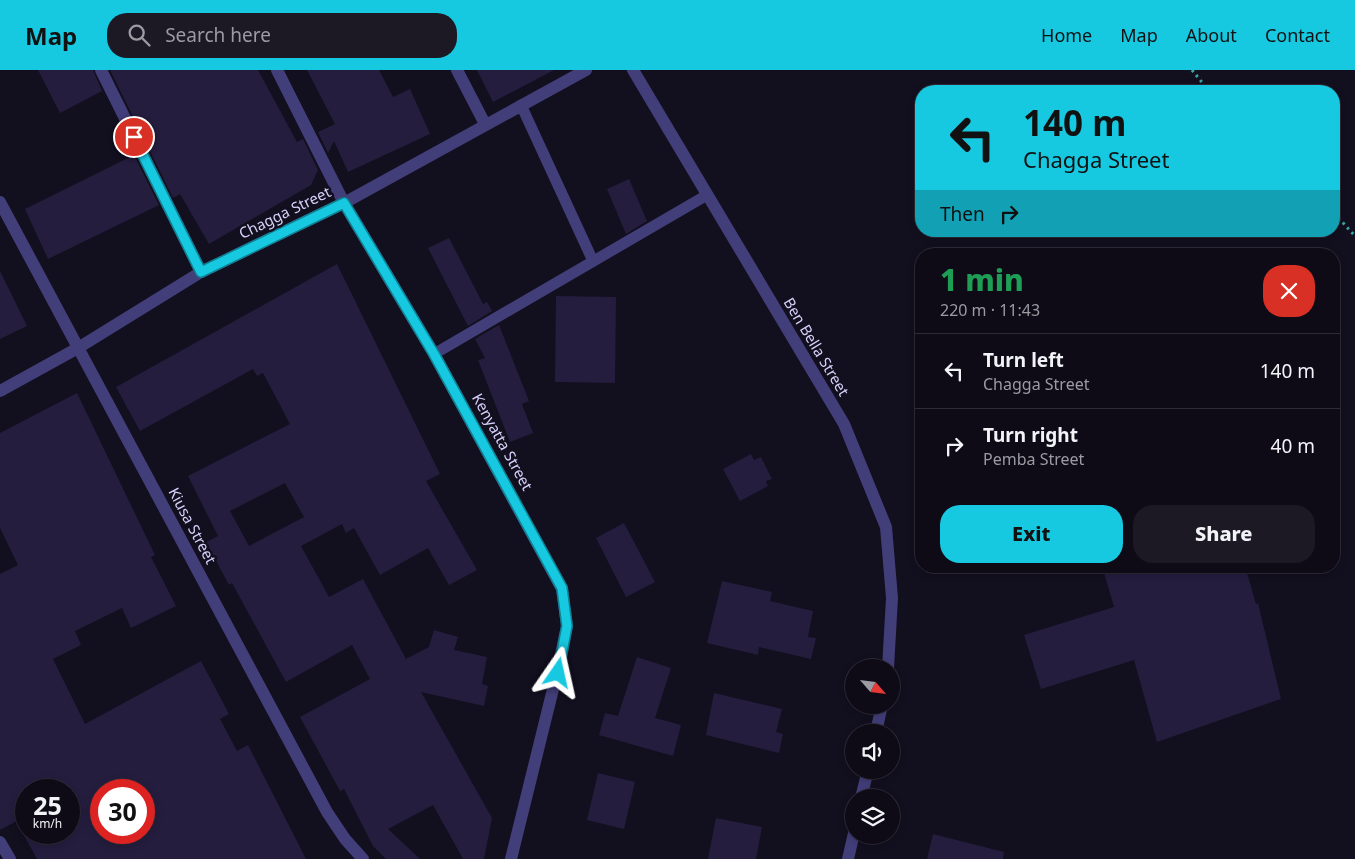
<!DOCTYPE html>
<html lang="en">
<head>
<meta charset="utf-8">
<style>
  :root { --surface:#0e0b17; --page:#1c1924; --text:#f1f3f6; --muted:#9b9ba1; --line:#2e2b36; --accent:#17c8e1 }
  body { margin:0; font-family:"Noto Sans",sans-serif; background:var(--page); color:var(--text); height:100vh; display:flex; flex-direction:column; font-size:19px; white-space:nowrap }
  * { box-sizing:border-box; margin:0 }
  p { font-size:16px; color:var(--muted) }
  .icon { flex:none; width:28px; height:28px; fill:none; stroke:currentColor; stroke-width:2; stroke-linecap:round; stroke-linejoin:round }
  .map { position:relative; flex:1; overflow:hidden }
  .drawer { position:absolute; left:915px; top:178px; width:425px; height:325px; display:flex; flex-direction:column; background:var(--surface); border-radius:20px; box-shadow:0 2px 8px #0003,0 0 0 1px var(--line) }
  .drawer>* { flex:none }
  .banner { position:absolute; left:915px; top:15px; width:425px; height:152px; border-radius:20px; box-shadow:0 2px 8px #0003,0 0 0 1px var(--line); background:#17c8e1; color:#111; overflow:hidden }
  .needle { width:32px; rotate:118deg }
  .tools { position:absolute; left:845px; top:589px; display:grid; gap:10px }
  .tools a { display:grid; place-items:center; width:55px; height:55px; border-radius:50%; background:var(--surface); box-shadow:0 2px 8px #0003,0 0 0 1px var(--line); font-size:25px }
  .speed { position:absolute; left:15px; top:709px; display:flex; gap:10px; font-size:25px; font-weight:700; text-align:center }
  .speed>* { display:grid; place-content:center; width:65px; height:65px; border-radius:50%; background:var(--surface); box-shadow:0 2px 8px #0003,0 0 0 1px var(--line); line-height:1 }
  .speed small { font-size:12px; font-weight:400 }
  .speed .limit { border:8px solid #d22; background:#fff; color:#111 }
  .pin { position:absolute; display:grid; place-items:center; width:42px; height:42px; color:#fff; margin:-21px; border:2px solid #fff; border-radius:50%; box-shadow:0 1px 5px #0007 }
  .me { position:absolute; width:55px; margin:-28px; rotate:11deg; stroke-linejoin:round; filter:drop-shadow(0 0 4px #0008) }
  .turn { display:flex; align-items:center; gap:18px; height:105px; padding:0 25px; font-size:22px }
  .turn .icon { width:65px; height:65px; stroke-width:2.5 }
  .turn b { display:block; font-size:35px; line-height:42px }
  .then { display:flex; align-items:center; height:48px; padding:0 25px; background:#0003; gap:10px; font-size:19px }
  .round { display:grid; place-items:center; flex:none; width:52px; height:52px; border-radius:20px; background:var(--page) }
  .head { display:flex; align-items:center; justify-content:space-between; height:85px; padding:0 25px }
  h1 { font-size:30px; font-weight:800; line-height:38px; color:#1e9e55 }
  .primary-button { display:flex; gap:10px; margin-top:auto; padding:10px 25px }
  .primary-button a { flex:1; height:58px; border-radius:20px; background:var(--accent); color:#111; font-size:20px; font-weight:800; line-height:58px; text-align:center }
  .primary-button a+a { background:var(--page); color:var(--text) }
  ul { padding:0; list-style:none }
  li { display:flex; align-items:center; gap:15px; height:75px; padding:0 25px; border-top:1px solid var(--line) }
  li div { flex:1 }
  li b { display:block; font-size:19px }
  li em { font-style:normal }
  header { display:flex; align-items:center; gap:30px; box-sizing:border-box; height:70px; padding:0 25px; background:var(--accent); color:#111 }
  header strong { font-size:24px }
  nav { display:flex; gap:28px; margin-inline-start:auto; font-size:18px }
  .search { width:350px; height:45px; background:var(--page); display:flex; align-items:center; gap:12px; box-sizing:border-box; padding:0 18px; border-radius:20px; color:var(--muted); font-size:19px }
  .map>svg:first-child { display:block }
  .building { fill:#241d3e; fill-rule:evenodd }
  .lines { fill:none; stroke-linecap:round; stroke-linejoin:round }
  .path { stroke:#3aa6a2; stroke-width:3; stroke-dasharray:2.5 4; stroke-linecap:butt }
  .lane { stroke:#423e79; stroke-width:11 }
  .street { stroke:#423e79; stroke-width:12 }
  .route-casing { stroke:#0f8292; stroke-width:12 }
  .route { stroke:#17c8e1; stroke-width:9 }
  .labels { text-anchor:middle; stroke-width:5; stroke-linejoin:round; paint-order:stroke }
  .street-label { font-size:15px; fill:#d7d1fa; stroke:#120f1f }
</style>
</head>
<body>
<header>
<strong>Map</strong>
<div class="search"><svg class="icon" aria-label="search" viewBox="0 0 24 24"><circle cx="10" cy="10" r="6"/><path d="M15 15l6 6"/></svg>Search here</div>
<nav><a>Home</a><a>Map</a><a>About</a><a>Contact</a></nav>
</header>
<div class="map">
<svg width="1355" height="789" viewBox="0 0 1355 789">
  <rect width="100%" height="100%" fill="#120f1f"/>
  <g class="building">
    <path d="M38,0H93L102,21L60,43Z"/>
    <path d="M110,0H258L297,72L303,69L318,100L311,115L209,174L180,124L173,128Z"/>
    <path d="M307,0H379L393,27L410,19L430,64L348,102L334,71L328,83L318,62L335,54Z"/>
    <path d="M477,0H554L493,32Z"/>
    <path d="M134,85L159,135L48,189L25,139Z"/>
    <path d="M629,109L647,151L626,164L607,119Z"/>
    <path d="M449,168L483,234L487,232L492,241L468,256L428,178Z"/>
    <path d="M337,194L440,404L426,411L477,500L449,515L428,478L380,505L354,458L346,463L342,454L301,476L329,527L363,509L406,589L429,577L434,560L458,567L454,580L487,587L482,614L488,616L484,636L421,622L492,748L484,789H463L433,735L388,759L420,789H386L373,776L344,719L340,721L300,647L370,609L352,575L286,612L232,513L229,515L206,472L218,466L188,406L290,354L263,303L257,306L253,299L140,361L116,317ZM285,413L304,447L249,476L230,441Z"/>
    <path d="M0,201L27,256L0,269Z"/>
    <path d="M556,226L616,227L615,313L555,312Z"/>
    <path d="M499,255L529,331L522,334L533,363L510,372L478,290L485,288L475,269Z"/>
    <path d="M77,323L155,485L151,487L176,536L131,558L122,538L75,561L81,575L53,589L85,654L201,591L229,644L220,649L237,681L248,675L306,789H37L22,762H69V720H26V746L0,760V504L18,495L0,458V363ZM101,720H144V762H101Z"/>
    <path d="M751,384L754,390L761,387L772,409L766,411L768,416L740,431L723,399Z"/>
    <path d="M624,453L655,512L626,527L596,468Z"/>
    <path d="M1102,496H1245L1256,534L1258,533L1281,629L1157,672L1134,590L1041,619L1024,565L1114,537Z"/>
    <path d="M722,511L772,522L770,531L813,541L808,567L816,568L811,589L759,577L758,585L707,573Z"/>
    <path d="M637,587L671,598L655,648L681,655L673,686L599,665L605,643L618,646Z"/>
    <path d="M714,623L782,639L776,662L783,664L779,683L706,665Z"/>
    <path d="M598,703L635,712L624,759L587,750Z"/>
    <path d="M716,748L762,757L756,789H708Z"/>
    <path d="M933,764L1004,782L1003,789H927Z"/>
  </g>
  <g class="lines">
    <g class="path">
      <path d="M1192,0L1209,21"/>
      <path d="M1334,143L1355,166"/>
    </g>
    <g class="lane">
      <path d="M521,35L593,191"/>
      <path d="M434,284L707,125"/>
    </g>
    <g class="street">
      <path d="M101,0L201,202"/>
      <path d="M277,0L344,133L434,284L562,519L567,556L557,603L511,789"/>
      <path d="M457,0L485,54"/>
      <path d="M633,0L844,354L886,457L892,528L888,598"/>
      <path d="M0,132L327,742L345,769L363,789"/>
      <path d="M0,321L78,278L201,202L344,133L586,0"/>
      <path d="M876,662L882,635"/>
      <path d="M861,728L868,700"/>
      <path d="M0,772L10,789"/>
      <path d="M848,789L854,763"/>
    </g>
  </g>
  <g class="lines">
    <defs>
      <path id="route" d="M134,67L201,202L344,133L434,284L562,518L567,556L558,603"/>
    </defs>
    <use href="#route" class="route-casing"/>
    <use href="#route" class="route"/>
  </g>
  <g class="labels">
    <g class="street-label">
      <text transform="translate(285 143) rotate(-26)" y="5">Chagga Street</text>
      <text transform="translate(816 277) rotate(59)" y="5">Ben Bella Street</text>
      <text transform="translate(502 372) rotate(61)" y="5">Kenyatta Street</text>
      <text transform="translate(192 456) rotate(62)" y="5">Kiusa Street</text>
    </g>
  </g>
</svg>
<div class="tools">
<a><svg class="needle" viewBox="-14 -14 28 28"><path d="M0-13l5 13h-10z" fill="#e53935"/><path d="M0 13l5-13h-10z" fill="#9b9ba1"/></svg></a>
<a><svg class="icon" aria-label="sound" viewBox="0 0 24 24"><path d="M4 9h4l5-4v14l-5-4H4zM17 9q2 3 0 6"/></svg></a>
<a><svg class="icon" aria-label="layers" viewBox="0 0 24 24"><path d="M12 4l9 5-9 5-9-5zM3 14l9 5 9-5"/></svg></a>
</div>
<div class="speed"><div>25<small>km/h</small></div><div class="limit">30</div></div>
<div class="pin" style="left:134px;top:67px;background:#d93025"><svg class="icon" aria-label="arrive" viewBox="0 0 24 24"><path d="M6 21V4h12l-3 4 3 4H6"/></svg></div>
<svg class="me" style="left:558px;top:603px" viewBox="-20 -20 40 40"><path d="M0-17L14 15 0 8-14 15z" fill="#17c8e1" stroke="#fff" stroke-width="4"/></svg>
<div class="banner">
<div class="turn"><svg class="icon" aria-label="left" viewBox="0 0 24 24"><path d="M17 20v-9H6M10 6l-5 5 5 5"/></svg><div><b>140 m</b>Chagga Street</div></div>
<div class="then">Then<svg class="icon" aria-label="right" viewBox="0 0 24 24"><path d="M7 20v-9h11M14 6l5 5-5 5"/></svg></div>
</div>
<section class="drawer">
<div class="head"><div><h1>1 min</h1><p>220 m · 11:43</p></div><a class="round" style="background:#d93025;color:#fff"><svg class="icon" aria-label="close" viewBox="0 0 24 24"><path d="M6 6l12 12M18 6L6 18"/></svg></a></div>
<ul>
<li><svg class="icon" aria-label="left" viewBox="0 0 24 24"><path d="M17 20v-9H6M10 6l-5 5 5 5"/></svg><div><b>Turn left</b><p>Chagga Street</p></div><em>140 m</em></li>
<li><svg class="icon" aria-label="right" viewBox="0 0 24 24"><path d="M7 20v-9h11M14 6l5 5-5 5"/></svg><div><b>Turn right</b><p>Pemba Street</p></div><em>40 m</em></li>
</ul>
<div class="primary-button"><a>Exit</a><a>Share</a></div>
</section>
</div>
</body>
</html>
